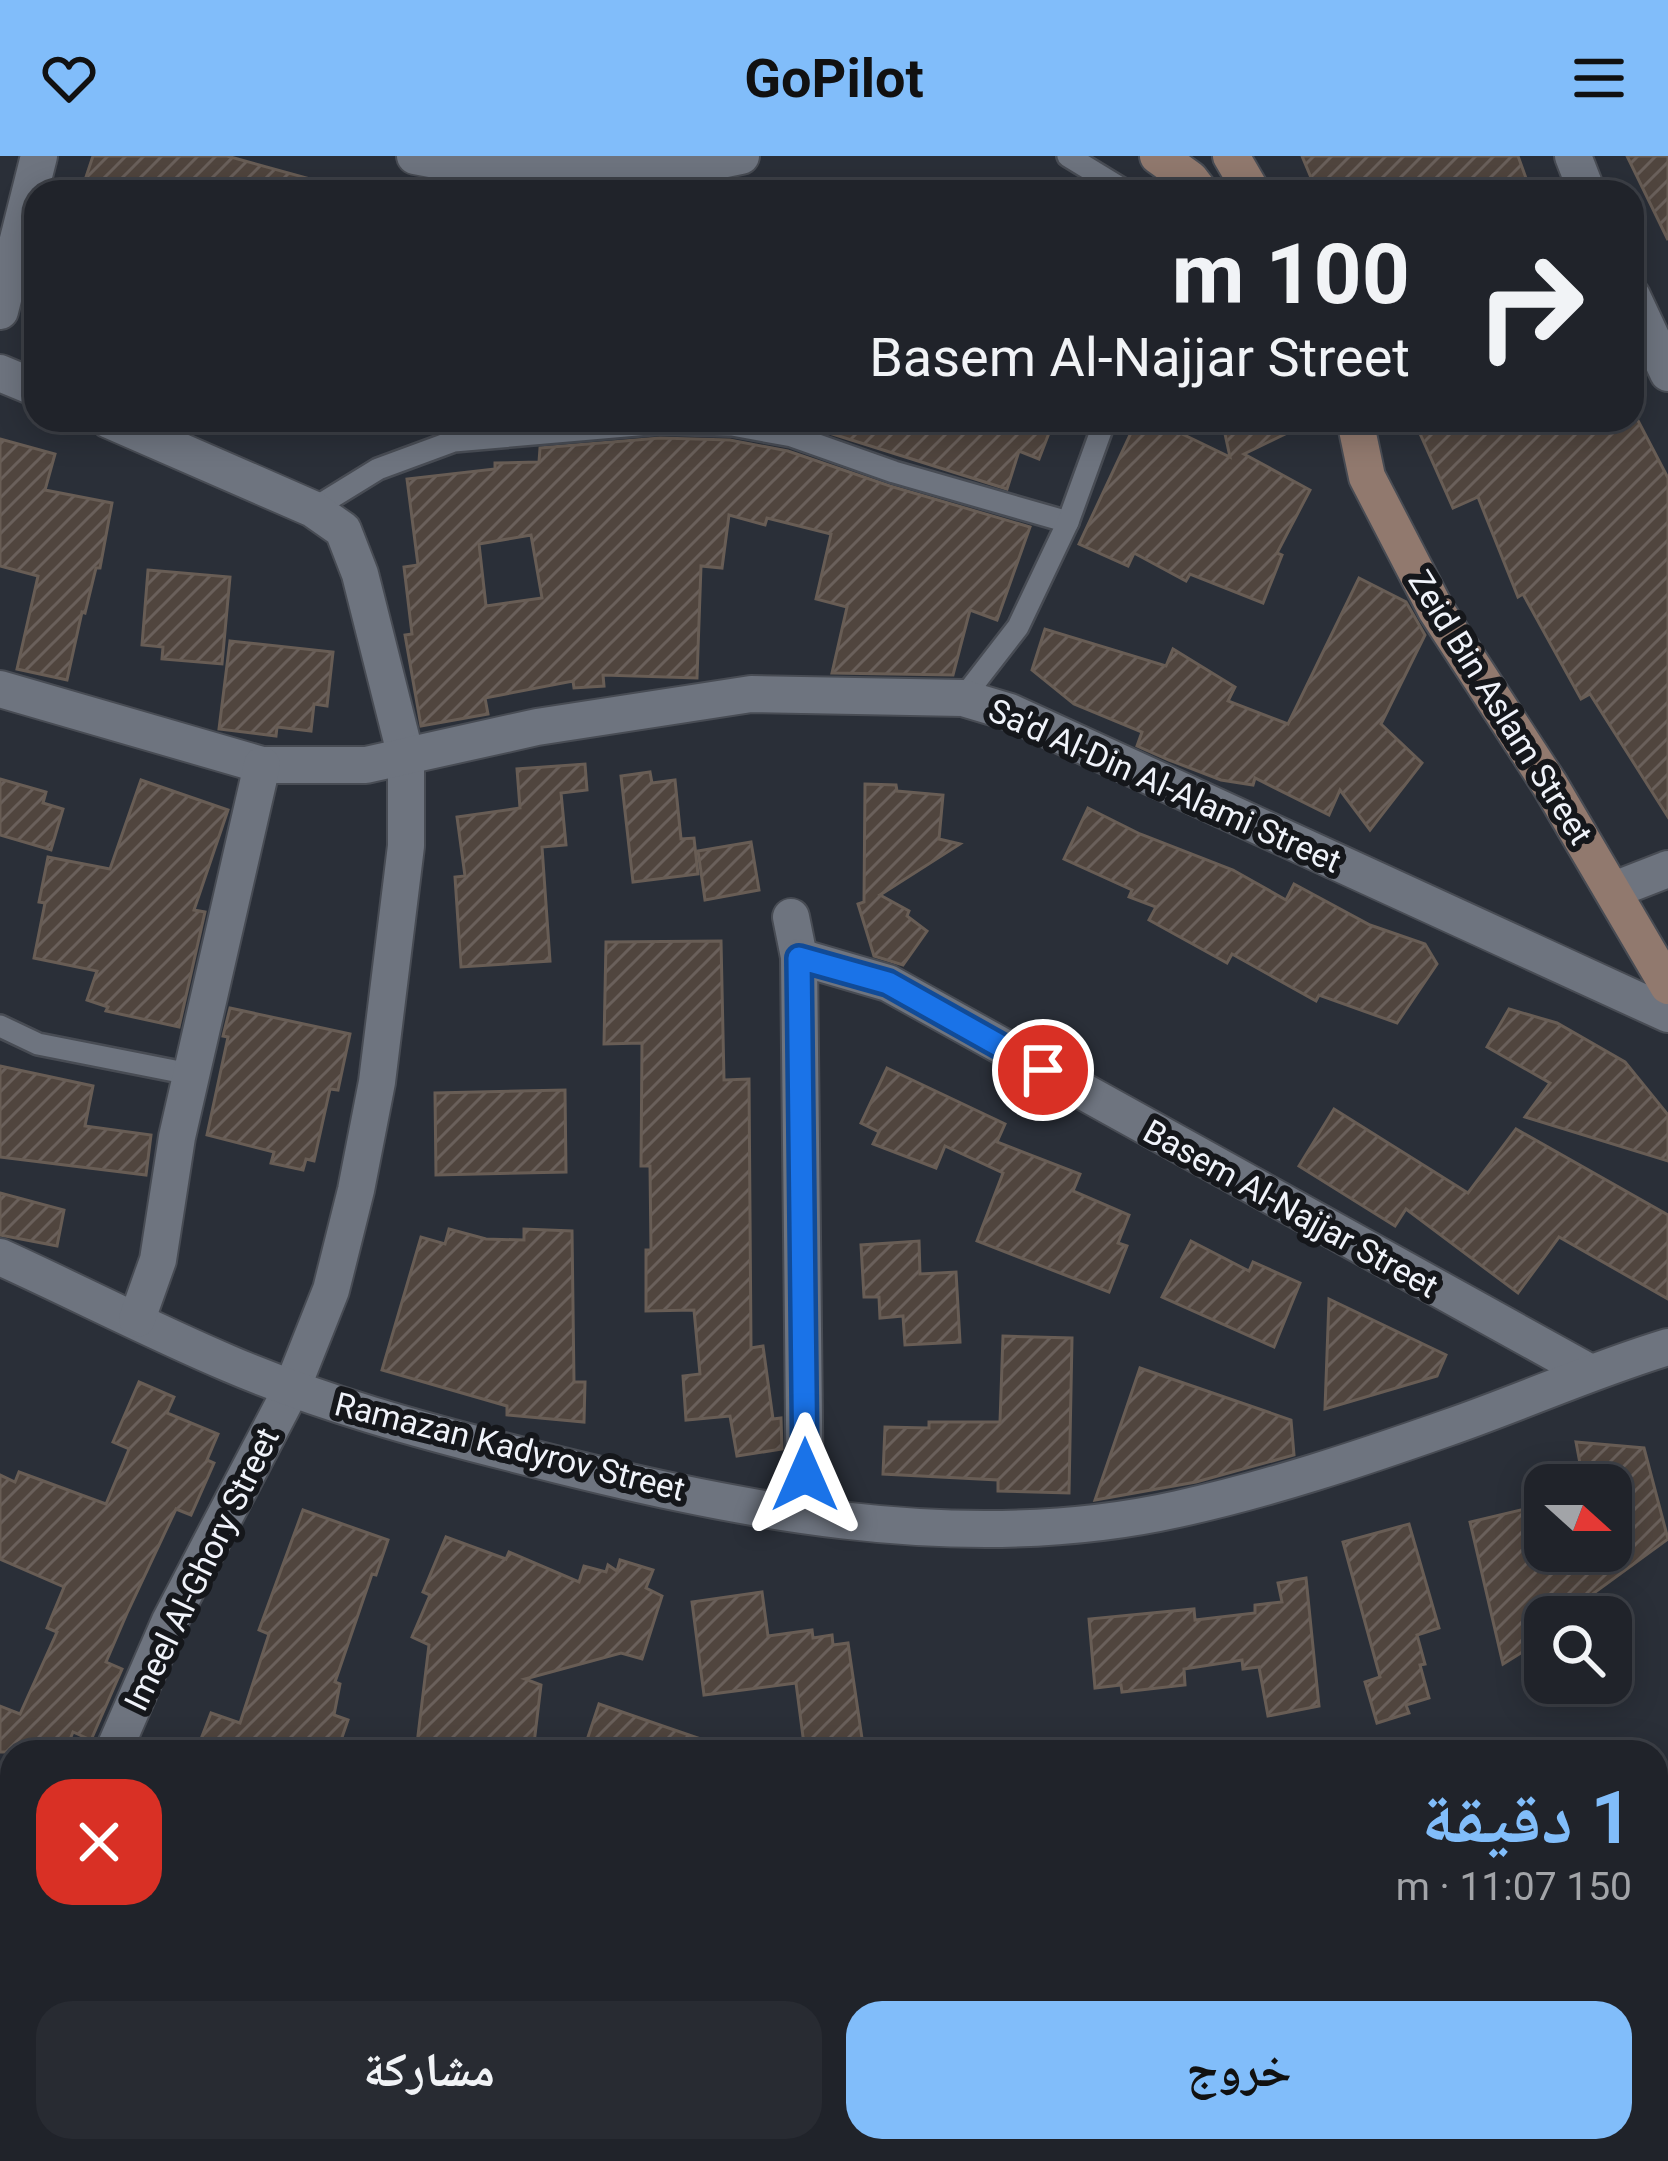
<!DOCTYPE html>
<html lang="ar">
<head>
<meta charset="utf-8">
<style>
  :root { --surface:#20232a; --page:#282b32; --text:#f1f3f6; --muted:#a2a4a8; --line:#3d4047; --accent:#81bdfa }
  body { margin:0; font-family:Roboto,"Noto Naskh Arabic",sans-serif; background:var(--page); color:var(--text); direction:rtl; height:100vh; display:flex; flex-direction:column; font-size:45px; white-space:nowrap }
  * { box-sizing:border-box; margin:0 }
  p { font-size:39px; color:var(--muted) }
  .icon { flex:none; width:66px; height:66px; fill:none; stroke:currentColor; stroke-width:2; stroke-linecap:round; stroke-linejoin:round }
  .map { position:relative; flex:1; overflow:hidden; direction:ltr }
  .side { position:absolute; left:0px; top:1584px; width:1668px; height:423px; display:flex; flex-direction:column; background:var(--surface); border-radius:36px 36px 0 0; box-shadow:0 6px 30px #0003,0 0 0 3px var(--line); direction:rtl }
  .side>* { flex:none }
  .hud { position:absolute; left:24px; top:24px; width:1620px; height:252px; border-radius:36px; box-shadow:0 6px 30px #0003,0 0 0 3px var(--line); direction:rtl; background:#20232a; color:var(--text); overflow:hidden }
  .needle { width:78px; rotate:111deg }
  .controls { position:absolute; left:1524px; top:1308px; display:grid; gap:24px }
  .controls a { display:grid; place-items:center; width:108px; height:108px; border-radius:24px; background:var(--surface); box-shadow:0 6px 30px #0003,0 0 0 3px var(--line); font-size:60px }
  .pin { position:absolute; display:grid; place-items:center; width:102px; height:102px; color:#fff; margin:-51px; border:6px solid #fff; border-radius:50%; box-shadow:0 3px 12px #0007 }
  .me { position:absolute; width:132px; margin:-66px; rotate:0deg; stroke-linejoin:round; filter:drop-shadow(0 0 9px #0008) }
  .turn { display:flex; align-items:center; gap:42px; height:252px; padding:0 36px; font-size:54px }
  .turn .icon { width:156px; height:156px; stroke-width:2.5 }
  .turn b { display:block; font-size:84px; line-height:102px }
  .round { display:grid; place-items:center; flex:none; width:126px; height:126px; border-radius:36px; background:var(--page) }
  .head { display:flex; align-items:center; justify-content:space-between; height:204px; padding:0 36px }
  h1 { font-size:72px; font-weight:700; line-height:90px; color:var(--accent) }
  .action { display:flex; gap:24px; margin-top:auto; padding:24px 36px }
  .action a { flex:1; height:138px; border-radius:36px; background:var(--accent); color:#111; font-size:48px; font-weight:700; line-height:138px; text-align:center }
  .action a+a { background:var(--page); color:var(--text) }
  header { display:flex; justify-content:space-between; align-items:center; height:156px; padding:0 36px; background:var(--accent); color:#111; font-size:54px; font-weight:700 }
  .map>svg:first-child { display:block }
  .building { fill:url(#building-hatch); stroke:#685d55; stroke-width:3; fill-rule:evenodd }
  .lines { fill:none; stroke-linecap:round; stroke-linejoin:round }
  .lane-casing { stroke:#484c54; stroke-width:26 }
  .street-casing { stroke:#484c54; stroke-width:40 }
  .secondary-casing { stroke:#484c54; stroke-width:40 }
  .lane { stroke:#6e747f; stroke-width:21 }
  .street { stroke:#6e747f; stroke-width:36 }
  .secondary { stroke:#91796e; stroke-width:36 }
  .route-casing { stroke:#114b97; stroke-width:30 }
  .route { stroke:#1a73e8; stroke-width:21 }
  .labels { text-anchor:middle; stroke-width:12; stroke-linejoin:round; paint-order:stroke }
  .street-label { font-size:33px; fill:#f0f3fa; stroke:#15171b }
</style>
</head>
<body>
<header><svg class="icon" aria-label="menu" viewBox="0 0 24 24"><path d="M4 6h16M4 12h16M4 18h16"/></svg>GoPilot<svg class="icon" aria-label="heart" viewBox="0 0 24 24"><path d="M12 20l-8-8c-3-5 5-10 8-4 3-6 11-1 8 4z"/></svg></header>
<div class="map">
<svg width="1668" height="2005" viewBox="0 0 1668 2005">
  <defs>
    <pattern id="building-hatch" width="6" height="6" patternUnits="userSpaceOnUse" patternTransform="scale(3)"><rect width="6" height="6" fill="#50453e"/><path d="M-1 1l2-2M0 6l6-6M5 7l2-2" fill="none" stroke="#6a605b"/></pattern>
  </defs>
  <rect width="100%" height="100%" fill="#2a2f38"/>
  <g class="building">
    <path d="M93,0H227L325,27L324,36H113L84,27Z"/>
    <path d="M1302,0H1518L1531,36H1317Z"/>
    <path d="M1627,0H1668V84Z"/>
    <path d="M1634,257L1668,322V661L1590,538L1581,543L1523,438L1518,441L1478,341L1453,352L1414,264H1632Z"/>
    <path d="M788,264H975L1003,276L1008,264H1054L1039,303L1019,295L1007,333Z"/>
    <path d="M1137,264H1153L1230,301L1222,264H1314L1244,298L1310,334L1277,397L1282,399L1263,447L1190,418L1186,425L1134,397L1128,410L1079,388Z"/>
    <path d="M660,282L730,284L788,295L890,330L1030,371L997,464L970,454L953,519L832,517L847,451L816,443L831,378L767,362L765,369L729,359L722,412L701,410L697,522L603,519L604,530L574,532L573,525L485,542L488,558L421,570L405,479L412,478L404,411L418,409L407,323L495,313V307L539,306L540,292ZM531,379L542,442L486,450L479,388Z"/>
    <path d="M0,283L55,298L45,334L112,347L100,412H96L85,457L82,456L67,524L17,513L38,420L0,410Z"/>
    <path d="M148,414L230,421L222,508L162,503L163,491L142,489Z"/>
    <path d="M1359,422L1406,446L1425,479L1381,568L1422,607L1370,674L1340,634L1329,659L1255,622L1253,629L1221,624L1169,604L1137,590L1142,576L1074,548L1032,514L1045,473L1166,510L1173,493L1235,531L1228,545L1288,568Z"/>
    <path d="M230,485L333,496L327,550L314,548L311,575L277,571L276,580L219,573Z"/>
    <path d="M585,608L587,634L561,637L566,689L542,691L550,805L461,811L455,721L465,720L457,661L520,652L517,613Z"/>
    <path d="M650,616L652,627L675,624L681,683L694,682L698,718L633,726L621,620Z"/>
    <path d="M0,623L46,636L43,647L63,653L51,694L0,679Z"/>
    <path d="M141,624L228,654L194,754L205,756L179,871L106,855L108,851L87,844L97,815L34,802L45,747L39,746L48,701L110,713Z"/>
    <path d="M865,628L896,629L897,635L943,639L939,683L960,688L880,739L909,755L907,760L927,775L903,809L874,800L858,748L864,746Z"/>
    <path d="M1088,652L1140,678L1233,714L1286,744L1294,728L1370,769L1425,788L1437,808L1397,867L1319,839L1316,845L1232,798L1227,807L1149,764L1156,751L1129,741L1132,734L1064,703Z"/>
    <path d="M751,686L759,734L705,744L698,695Z"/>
    <path d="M721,785L724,924L749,923L751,1192L763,1190L773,1263L781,1262L782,1293L737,1300L730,1260L686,1264L683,1220L700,1218L694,1154L646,1155V1094H651L650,1010H641L642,887L604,888L606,786Z"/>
    <path d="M230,852L350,878L338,934L330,933L314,1005L306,1003L303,1014L271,1007L274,996L207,979L228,881L223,880Z"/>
    <path d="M1509,853L1557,867L1625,906L1668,959V1005L1525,961L1550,927L1487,891Z"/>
    <path d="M0,910L93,930L85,970L151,979L146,1019L0,1001Z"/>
    <path d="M887,912L1005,968L997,986L1080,1018L1073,1035L1129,1059L1118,1087L1127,1090L1109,1136L977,1085L1003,1017L945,990L936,1012L873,988L879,976L861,967Z"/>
    <path d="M565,934L566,1016L436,1019L435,937Z"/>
    <path d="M1334,953L1468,1037L1516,973L1668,1059V1143L1559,1081L1518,1137L1406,1053L1395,1070L1299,1010Z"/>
    <path d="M0,1037L64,1054L57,1090L0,1079Z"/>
    <path d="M449,1073L486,1083L524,1084V1073L572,1075L574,1226H585L584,1266L507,1259V1250L382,1214L421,1081L445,1088Z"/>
    <path d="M919,1085L920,1118L956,1116L960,1186L905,1189L903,1160L880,1162L879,1141H864L861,1089Z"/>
    <path d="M1191,1085L1249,1115L1253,1106L1300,1127L1274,1191L1162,1141Z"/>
    <path d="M1329,1143L1446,1199L1437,1220L1325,1253Z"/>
    <path d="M1003,1180L1072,1182L1069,1337L998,1335V1324L883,1318L885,1271L929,1272V1266H1000Z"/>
    <path d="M1140,1212L1291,1264L1294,1299L1196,1326L1095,1344Z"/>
    <path d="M139,1226L174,1241L167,1257L218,1278L207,1304L214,1307L191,1359L176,1353L128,1455L106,1506L122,1513L91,1584L73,1576L65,1596H0V1550L20,1558L57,1476L47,1472L64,1431L0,1403V1319L15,1326L19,1316L106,1348L129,1293L113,1286Z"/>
    <path d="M1576,1286L1644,1292L1668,1383L1561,1461H1545V1482L1503,1508L1470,1366L1538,1350L1545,1395H1611V1329H1584Z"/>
    <path d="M303,1354L388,1384L376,1419L372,1418L335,1526L340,1528L334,1559L348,1564L337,1596H196L211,1557L240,1567L269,1478L259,1474Z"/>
    <path d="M1409,1368L1439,1472L1417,1479L1425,1508L1420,1509L1429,1542L1406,1549L1409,1557L1377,1567L1365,1526L1380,1521L1343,1386Z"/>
    <path d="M446,1381L506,1403L509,1396L579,1426L584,1410L606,1416L608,1409L617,1415L620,1404L653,1414L646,1432L662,1440L642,1503L621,1497L525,1523L541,1529L533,1596H416L429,1489L412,1481L430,1439L423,1436Z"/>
    <path d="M1306,1422L1319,1550L1268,1560L1259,1511L1243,1513L1242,1504L1184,1513L1185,1529L1122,1536L1121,1529L1095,1532L1089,1463L1194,1453L1195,1464L1255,1457V1449L1282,1446L1278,1427Z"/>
    <path d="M762,1436L768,1480L812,1474L813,1482L832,1479L833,1489L848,1487L864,1596H805L796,1527L704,1539L692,1446Z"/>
    <path d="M599,1548L724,1591L723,1596H583Z"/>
  </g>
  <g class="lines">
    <defs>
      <g id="lane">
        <path d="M1068,0L1127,36"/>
        <path d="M313,353L378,313L454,285L660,267L732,269L792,280L894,316L1068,366"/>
        <path d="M963,542L1018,471L1068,366L1105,264"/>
        <path d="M0,870L38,888L190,918"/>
      </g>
      <g id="street">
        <path d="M415,0C523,22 632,24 741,0"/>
        <path d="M1573,0L1587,36"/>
        <path d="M1632,140L1668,217"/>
        <path d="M0,155L39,0"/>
        <path d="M0,217L36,232"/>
        <path d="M109,264L313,353L343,374L360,418L406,601V690L377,926L356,1034L331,1134L292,1232L170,1465L113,1596"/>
        <path d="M0,533L262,609H366L537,571L751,538L963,542L1010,556L1668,858"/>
        <path d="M1614,734L1668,713"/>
        <path d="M791,761L799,801L805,1358"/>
        <path d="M799,801L888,827L1587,1215"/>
        <path d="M0,1101C77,1136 152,1175 230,1208C321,1247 419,1274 515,1298C729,1353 959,1402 1178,1353C1269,1333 1359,1303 1447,1272C1522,1246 1592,1214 1668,1191"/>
        <path d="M137,1163L158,1104L177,981L262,609"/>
        <path d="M0,1763L12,1768"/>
        <path d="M0,1850L12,1825"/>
      </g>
      <g id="secondary">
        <path d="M1158,0L1190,23L1200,36"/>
        <path d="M1231,0L1252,36"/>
        <path d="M1355,264L1367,321L1436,454L1550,629L1668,830"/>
        <path d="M1656,1728L1668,1726"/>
        <path d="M596,2005L606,1995"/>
      </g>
    </defs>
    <use href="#lane" class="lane-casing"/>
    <use href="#street" class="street-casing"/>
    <use href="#secondary" class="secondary-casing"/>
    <use href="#lane" class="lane"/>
    <use href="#street" class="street"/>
    <use href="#secondary" class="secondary"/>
  </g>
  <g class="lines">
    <defs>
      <path id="route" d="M805,1319L799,802L888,827L1043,914"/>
    </defs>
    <use href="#route" class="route-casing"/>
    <use href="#route" class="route"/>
  </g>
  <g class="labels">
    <g class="street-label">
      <text transform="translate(1501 551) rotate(58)" y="12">Zeid Bin Aslam Street</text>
      <text transform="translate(1165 629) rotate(24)" y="12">Sa'd Al-Din Al-Alami Street</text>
      <text transform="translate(1291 1052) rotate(29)" y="12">Basem Al-Najjar Street</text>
      <text transform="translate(510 1290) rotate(14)" y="12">Ramazan Kadyrov Street</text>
      <text transform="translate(201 1413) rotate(-64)" y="12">Imeel Al-Ghory Street</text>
    </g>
  </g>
</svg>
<div class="controls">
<a><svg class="needle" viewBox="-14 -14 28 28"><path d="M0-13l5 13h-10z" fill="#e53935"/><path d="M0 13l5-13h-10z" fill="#a2a4a8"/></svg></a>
<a><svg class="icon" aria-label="search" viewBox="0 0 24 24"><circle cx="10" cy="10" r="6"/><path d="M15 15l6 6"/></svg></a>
</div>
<div class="pin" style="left:1043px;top:914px;background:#d93025"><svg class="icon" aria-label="arrive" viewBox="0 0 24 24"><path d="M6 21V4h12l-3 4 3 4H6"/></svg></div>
<svg class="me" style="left:805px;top:1319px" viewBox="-20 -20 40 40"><path d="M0-17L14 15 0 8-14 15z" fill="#1a73e8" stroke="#fff" stroke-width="4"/></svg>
<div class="hud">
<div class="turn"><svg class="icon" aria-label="right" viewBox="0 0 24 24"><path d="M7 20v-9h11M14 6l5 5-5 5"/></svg><div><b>100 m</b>Basem Al-Najjar Street</div></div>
</div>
<section class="side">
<div class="head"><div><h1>1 دقيقة</h1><p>150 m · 11:07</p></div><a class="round" style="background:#d93025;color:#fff"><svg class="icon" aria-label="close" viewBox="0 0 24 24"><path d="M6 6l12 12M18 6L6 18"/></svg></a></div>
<div class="action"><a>خروج</a><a>مشاركة</a></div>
</section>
</div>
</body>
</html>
